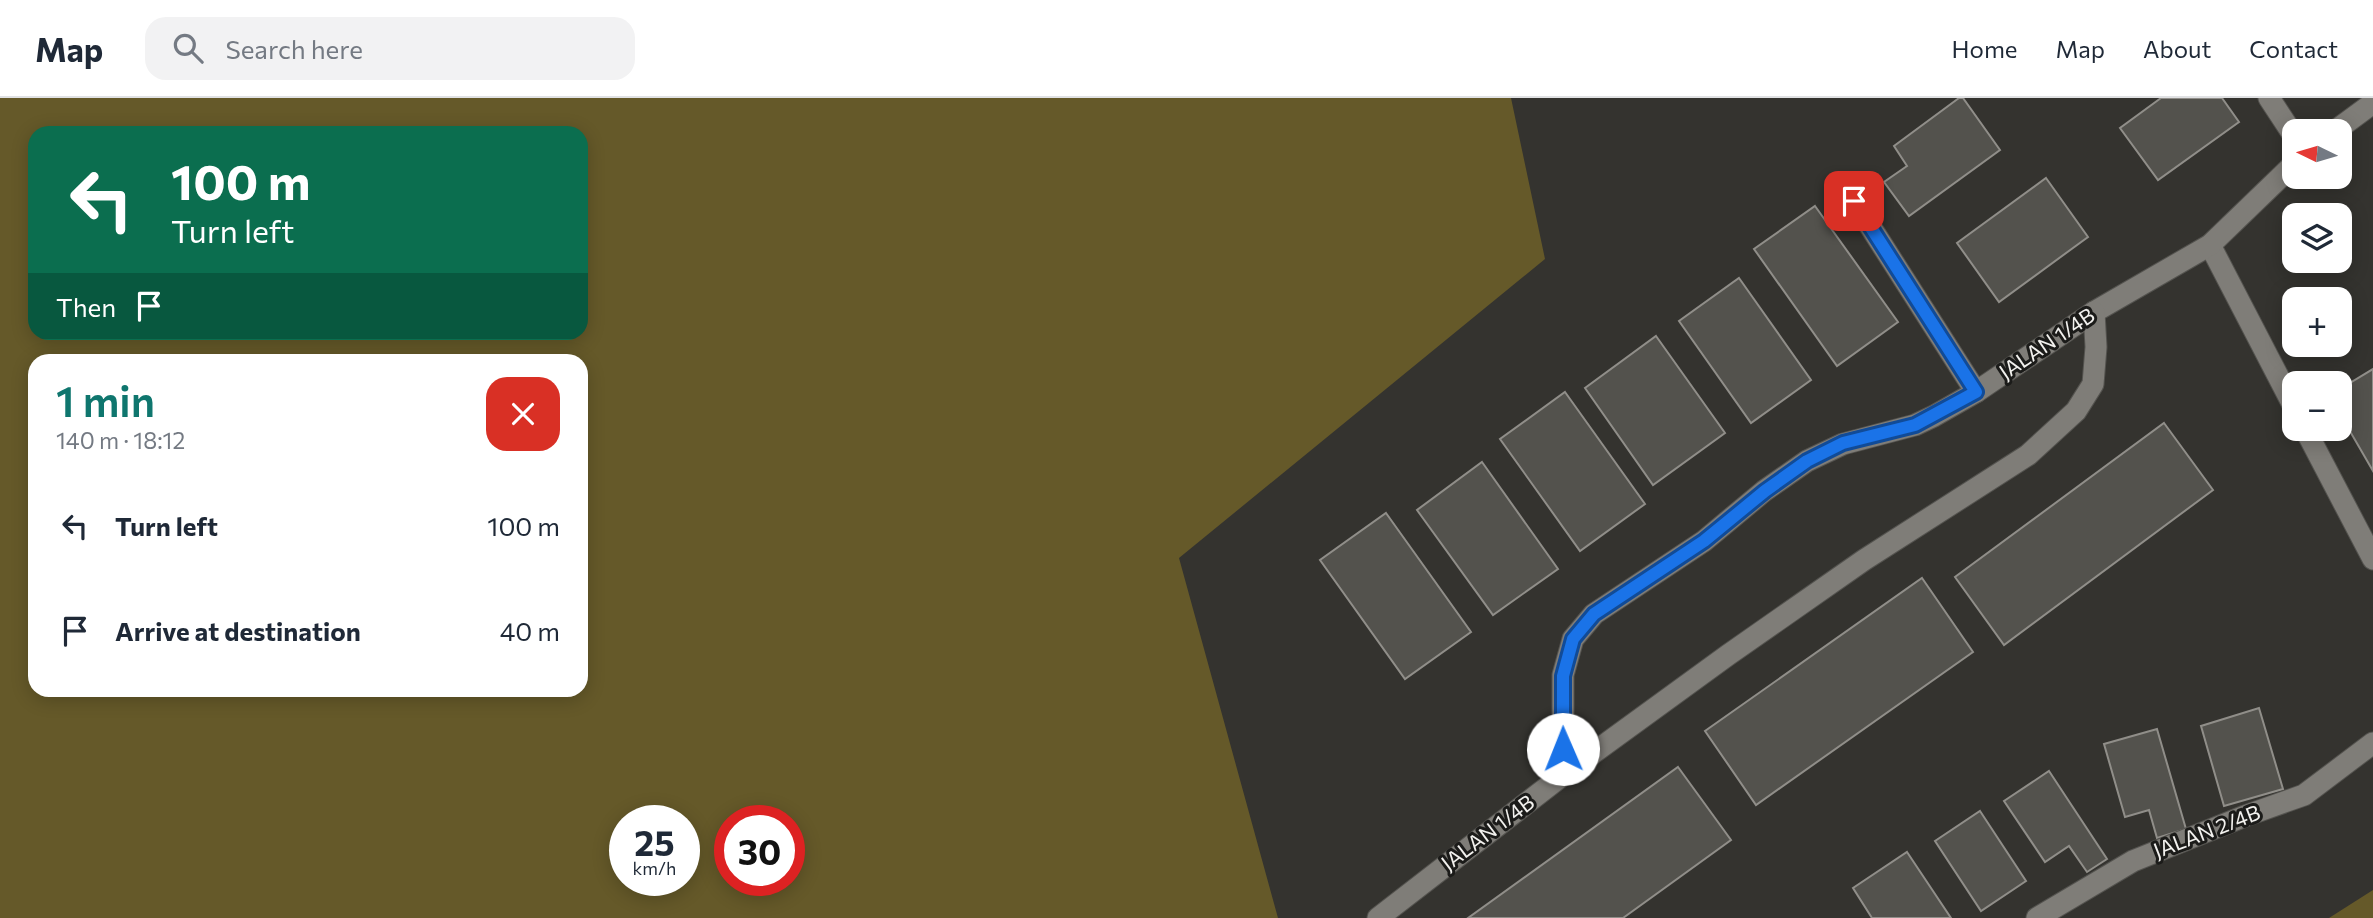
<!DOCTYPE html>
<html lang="en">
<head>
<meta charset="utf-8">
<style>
  :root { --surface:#fff; --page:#f2f2f3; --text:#1f2937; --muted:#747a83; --line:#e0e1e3; --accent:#0f766e }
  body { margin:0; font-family:Commissioner,sans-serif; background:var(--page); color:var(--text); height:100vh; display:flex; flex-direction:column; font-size:26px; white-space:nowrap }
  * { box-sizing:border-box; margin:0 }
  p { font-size:23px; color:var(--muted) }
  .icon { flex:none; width:38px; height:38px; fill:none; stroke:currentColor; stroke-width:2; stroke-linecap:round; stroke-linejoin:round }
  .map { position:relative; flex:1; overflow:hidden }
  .details { position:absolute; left:28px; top:256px; width:560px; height:343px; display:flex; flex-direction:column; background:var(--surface); border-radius:21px; box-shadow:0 4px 18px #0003 }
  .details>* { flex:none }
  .banner { position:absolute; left:28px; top:28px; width:560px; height:214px; border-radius:21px; box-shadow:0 4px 18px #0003; background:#0b6e4f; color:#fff; overflow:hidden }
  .needle { width:46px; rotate:275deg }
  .buttons { position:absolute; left:2282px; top:21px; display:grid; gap:14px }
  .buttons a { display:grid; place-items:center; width:70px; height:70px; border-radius:14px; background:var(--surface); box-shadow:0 4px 18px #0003; font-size:35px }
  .speed { position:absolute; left:609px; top:707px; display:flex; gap:14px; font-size:35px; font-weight:700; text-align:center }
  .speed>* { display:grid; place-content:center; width:91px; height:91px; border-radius:50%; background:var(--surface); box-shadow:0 4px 18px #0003; line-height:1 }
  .speed small { font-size:18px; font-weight:400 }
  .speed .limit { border:10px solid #d22; background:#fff; color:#111 }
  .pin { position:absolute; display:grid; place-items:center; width:60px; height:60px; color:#fff; margin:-30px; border-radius:14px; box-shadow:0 4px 10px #0006 }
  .me { position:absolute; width:77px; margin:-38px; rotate:359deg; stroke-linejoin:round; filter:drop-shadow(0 0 5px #0008) }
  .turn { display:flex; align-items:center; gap:24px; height:147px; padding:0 28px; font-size:32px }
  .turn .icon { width:91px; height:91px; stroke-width:2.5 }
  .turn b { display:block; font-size:49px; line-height:60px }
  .then { display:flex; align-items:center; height:66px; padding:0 28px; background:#0003; gap:14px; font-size:26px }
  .round { display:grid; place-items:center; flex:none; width:74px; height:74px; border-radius:21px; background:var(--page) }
  .head { display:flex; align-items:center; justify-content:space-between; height:119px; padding:0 28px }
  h1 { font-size:42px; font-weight:600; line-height:52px; color:var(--accent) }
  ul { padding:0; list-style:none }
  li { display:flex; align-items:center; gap:21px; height:105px; padding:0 28px }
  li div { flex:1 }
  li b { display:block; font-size:26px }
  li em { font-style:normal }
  header { display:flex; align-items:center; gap:42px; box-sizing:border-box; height:98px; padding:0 35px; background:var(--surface); border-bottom:2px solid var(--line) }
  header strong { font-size:33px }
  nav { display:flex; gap:38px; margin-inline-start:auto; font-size:24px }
  .search { width:490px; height:63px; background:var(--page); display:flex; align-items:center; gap:18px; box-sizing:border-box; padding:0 24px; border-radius:21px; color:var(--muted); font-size:26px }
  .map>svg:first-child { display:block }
  .forest { fill:#655929; fill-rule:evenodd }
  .building { fill:#53524d; stroke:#908e89; stroke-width:2 }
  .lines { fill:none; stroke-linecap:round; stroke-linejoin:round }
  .street-casing { stroke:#54534f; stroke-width:23 }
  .street { stroke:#7f7d78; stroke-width:21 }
  .route-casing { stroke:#114b97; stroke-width:18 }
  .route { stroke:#1a73e8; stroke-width:12 }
  .labels { text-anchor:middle; stroke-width:6; stroke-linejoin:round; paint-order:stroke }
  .street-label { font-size:21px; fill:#f2f1ee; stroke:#1b1b19 }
</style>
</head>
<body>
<header>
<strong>Map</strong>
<div class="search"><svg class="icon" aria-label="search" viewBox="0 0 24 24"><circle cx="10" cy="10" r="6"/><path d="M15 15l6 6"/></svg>Search here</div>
<nav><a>Home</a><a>Map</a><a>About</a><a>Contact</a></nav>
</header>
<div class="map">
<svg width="2373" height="820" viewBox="0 0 2373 820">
  <rect width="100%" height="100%" fill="#34332f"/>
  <g class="forest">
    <path d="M0,0H1511L1545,161L1179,460L1278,820H0ZM35,35H581V234H35ZM35,262H581V592H35ZM625,723H684V782H625ZM730,723H789V782H730Z"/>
    <path d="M2373,792V820H2329Z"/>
  </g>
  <g class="building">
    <path d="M1959,0H1963L2000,52L1909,118L1884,84L1907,68L1894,48Z"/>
    <path d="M2161,0H2222L2239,24L2158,82L2120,30Z"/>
    <path d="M2046,80L2088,139L1999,204L1957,145Z"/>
    <path d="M1815,108L1898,224L1837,268L1754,151Z"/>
    <path d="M1739,180L1811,282L1751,325L1679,223Z"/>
    <path d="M1656,238L1725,335L1653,387L1585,290Z"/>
    <path d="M2373,271V373L2340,316V291Z"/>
    <path d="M1565,294L1645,406L1580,453L1500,341Z"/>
    <path d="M2164,325L2213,392L2004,547L1955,479Z"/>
    <path d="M1482,364L1558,471L1493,517L1417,412Z"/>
    <path d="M1386,415L1471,534L1405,581L1320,462Z"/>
    <path d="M1922,480L1973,554L1756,707L1705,633Z"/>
    <path d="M2259,610L2283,691L2224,708L2201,628Z"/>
    <path d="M2157,631L2186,731L2157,740L2149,712L2125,719L2104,646Z"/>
    <path d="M1678,669L1731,742L1623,820H1468Z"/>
    <path d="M2049,673L2107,761L2087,774L2069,748L2045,764L2004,703Z"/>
    <path d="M1980,713L2026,783L1981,813L1935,743Z"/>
    <path d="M1907,754L1951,820H1872L1853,790Z"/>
  </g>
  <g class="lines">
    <defs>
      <g id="street">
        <path d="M2269,0L2294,38"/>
        <path d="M2335,33L2373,5"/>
        <path d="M1854,103L1976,294"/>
        <path d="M2210,147L2294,309"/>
        <path d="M2305,331L2373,461"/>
        <path d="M1563,677V577L1573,541L1594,516L1704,443L1764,393L1807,363L1843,346L1915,327L1934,318L1976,294L2094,214L2210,147L2294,66"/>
        <path d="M1378,820L1563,677L1728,557L1864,462L2028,357L2076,313L2093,286L2096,249L2094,214"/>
        <path d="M2037,820L2133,763L2245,718L2304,697L2373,645"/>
      </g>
    </defs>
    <use href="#street" class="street-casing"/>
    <use href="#street" class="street"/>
  </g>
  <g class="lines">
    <defs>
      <path id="route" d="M1563,651V578L1573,541L1594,516L1704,443L1765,393L1807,363L1843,345L1915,327L1976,294L1854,103"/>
    </defs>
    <use href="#route" class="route-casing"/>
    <use href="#route" class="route"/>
  </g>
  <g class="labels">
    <g class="street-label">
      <text transform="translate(2047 246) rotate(-34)" y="7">JALAN 1/4B</text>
      <text transform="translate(2207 734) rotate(-21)" y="7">JALAN 2/4B</text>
      <text transform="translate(1488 735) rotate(-37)" y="7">JALAN 1/4B</text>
    </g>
  </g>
</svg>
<div class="buttons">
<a><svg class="needle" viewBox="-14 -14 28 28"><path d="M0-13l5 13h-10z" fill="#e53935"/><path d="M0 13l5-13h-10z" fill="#747a83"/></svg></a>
<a><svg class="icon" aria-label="layers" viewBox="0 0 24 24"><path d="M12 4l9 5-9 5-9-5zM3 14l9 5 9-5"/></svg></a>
<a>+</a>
<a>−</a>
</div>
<div class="speed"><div>25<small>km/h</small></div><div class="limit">30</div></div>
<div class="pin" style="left:1854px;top:103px;background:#d93025"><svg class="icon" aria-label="arrive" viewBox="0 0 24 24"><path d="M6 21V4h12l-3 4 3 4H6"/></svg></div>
<svg class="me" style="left:1563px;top:651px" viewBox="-20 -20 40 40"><circle r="19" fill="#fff"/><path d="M0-13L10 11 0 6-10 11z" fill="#1a73e8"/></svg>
<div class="banner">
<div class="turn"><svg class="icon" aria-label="left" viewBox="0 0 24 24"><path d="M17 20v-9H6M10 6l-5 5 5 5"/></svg><div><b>100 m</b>Turn left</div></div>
<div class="then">Then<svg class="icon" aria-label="arrive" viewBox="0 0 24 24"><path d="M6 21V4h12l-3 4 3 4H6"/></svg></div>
</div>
<section class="details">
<div class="head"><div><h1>1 min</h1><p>140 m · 18:12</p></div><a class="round" style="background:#d93025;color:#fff"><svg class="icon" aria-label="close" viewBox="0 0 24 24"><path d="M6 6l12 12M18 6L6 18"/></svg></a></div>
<ul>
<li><svg class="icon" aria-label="left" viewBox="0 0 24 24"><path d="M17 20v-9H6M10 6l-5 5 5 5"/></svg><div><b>Turn left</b></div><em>100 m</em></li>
<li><svg class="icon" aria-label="arrive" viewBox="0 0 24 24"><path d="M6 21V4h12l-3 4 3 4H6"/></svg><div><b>Arrive at destination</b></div><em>40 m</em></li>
</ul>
</section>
</div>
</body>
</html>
